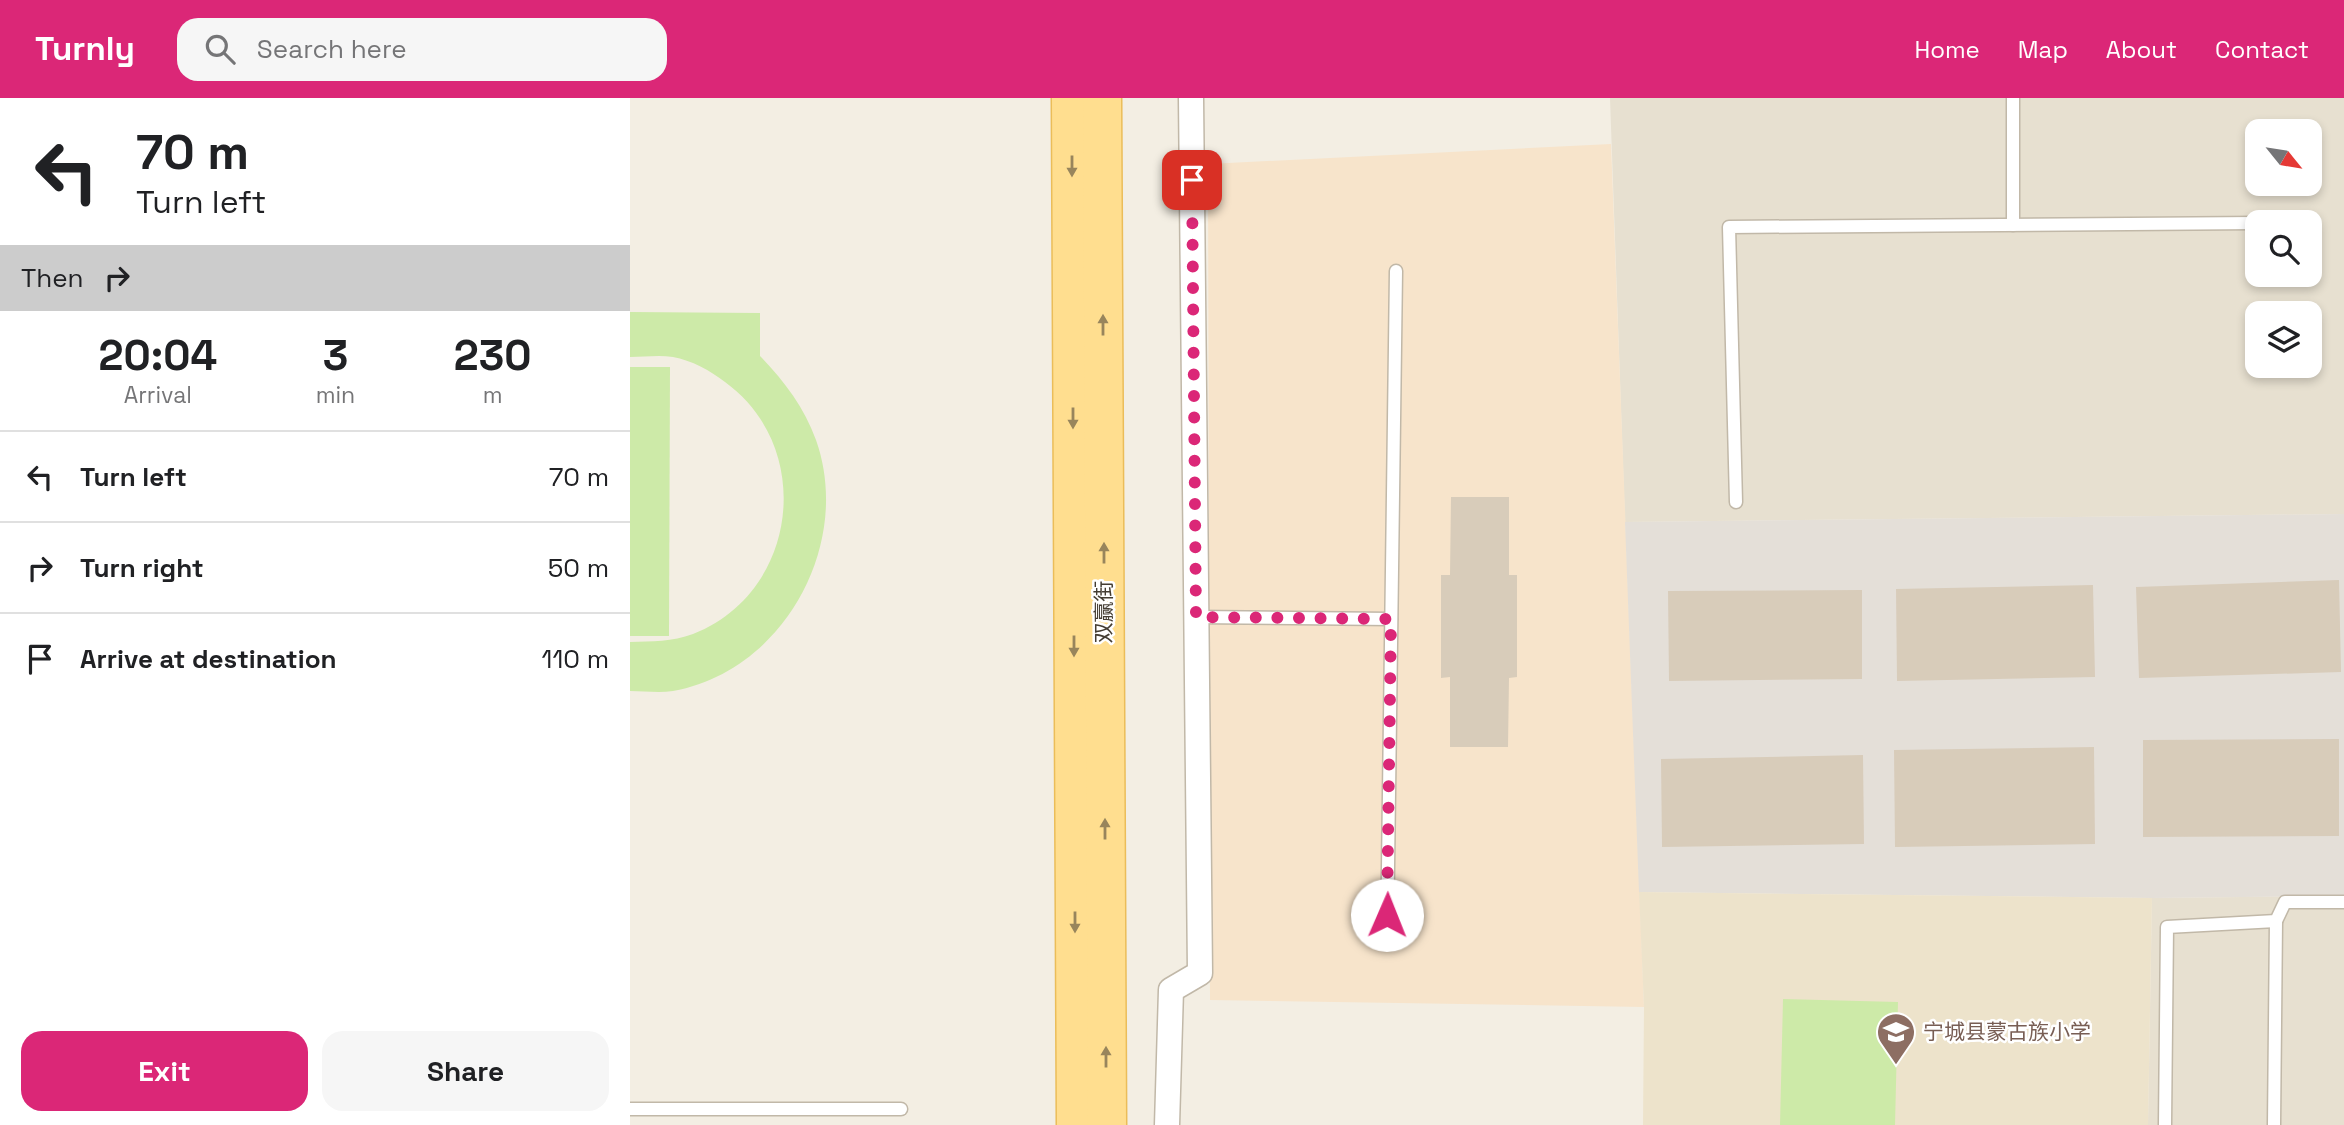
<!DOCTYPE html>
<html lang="en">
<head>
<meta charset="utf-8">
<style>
  :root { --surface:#fff; --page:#f6f6f6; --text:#202124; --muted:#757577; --line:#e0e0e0; --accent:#db2777 }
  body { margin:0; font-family:"Space Grotesk","Noto Sans SC",sans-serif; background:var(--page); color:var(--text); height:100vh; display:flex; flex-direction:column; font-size:26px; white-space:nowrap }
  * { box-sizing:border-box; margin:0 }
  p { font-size:23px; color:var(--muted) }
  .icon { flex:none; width:38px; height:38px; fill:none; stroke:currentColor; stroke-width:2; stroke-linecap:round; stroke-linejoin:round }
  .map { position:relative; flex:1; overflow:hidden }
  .side { display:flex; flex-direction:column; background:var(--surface); width:630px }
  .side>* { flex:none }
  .top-card { background:#fff; color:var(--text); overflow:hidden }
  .needle { width:46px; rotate:120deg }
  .buttons { position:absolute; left:1615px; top:21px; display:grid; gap:14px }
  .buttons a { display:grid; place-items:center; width:77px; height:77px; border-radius:14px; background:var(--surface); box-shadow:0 4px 10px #0003; font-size:35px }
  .pin { position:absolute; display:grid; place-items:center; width:60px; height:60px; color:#fff; margin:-30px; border-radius:14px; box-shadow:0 4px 10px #0006 }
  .me { position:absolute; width:77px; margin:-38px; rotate:1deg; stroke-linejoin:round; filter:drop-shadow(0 0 5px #0008) }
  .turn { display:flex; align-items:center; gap:24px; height:147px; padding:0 21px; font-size:32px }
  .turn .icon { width:91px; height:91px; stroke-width:2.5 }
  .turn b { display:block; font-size:49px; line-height:60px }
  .then { display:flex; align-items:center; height:66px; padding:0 21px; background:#0003; gap:14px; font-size:26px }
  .eta { display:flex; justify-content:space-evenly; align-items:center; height:119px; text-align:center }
  .eta b { font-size:42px; font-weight:800; line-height:49px }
  .button { display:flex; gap:14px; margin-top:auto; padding:14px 21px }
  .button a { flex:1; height:80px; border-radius:21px; background:var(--accent); color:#fff; font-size:28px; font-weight:800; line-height:80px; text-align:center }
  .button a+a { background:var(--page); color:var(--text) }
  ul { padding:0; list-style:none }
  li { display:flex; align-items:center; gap:21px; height:91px; padding:0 21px; border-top:2px solid var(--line) }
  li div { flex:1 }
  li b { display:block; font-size:26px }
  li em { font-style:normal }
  header { display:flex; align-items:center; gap:42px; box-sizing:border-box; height:98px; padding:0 35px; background:var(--accent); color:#fff }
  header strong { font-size:33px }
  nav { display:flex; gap:38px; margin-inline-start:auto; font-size:24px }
  .search { width:490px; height:63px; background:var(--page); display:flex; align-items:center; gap:18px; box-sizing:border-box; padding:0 24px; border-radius:21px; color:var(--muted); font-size:26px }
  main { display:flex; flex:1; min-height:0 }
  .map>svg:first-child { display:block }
  .residential { fill:#e7e0d0; fill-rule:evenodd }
  .commercial { fill:#f7e4cb }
  .industrial { fill:#e4dfd8 }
  .education { fill:#ede3cb }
  .green { fill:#cdeaa8 }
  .building { fill:#d8ccba }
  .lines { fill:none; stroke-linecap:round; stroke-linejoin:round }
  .lane-casing { stroke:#c1b8a8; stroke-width:15 }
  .street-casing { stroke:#c1b8a8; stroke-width:27 }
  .primary-casing { stroke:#ebbd59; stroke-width:41 }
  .lane { stroke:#fff; stroke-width:12 }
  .street { stroke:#fff; stroke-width:24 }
  .primary { stroke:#ffde8f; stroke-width:38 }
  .oneway { fill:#98855c }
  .route { stroke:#db2777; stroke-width:12; stroke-dasharray:0 21.6 }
  .labels { text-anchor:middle; stroke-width:5; stroke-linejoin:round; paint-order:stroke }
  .street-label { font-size:21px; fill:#443d33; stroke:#fff }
  .education-label { font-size:21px; fill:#785e54; stroke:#fff; text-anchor:start }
</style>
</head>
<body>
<header>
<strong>Turnly</strong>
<div class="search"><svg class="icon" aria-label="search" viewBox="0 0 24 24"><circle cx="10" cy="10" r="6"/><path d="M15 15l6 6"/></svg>Search here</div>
<nav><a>Home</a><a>Map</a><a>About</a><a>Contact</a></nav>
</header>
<main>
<section class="side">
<div class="top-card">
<div class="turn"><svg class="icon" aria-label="left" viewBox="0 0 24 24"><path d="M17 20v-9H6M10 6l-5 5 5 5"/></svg><div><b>70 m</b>Turn left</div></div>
<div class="then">Then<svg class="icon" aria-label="right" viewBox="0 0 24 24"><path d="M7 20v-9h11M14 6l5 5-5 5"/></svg></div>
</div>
<div class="eta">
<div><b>20:04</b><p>Arrival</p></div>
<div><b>3</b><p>min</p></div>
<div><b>230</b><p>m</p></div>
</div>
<ul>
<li><svg class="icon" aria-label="left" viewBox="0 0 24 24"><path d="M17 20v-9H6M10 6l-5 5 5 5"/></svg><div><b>Turn left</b></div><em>70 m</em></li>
<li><svg class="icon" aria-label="right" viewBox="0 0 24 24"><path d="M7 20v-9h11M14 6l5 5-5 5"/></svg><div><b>Turn right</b></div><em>50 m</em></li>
<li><svg class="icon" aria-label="arrive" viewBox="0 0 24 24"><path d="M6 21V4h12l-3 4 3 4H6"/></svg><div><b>Arrive at destination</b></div><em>110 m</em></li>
</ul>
<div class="button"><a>Exit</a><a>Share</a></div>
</section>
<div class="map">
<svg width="1714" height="1027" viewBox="0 0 1714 1027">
  <rect width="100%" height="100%" fill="#f3eee3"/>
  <g class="residential">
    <path d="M980,0H1714V416L995,424ZM1628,33H1680V86H1628ZM1628,124H1680V177H1628ZM1628,215H1680V268H1628Z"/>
    <path d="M1714,798V1027H1518L1522,800Z"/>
  </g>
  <path class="commercial" d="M981,46L1014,909L580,902L578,66Z"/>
  <path class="industrial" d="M1714,416V798L1522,800L1009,794L995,424Z"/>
  <path class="education" d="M1009,794L1522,800L1518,1027H1013L1014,909Z"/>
  <g class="green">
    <path d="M0,214L130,215V258C154,283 174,309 186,342C223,446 154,573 43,593C29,595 14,593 0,593V544C22,543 42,544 63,536C168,495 186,350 95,284C81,273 61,262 43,259C29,257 14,259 0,259Z"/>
    <path d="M0,269H40L39,538H0Z"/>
    <path d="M1153,901L1268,904L1265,1027H1150Z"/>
  </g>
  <g class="building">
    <path d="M821,399H879V477H887V579L879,580L878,649H820V579L811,580V477H820Z"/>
    <path d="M1709,482L1711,574L1509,580L1506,489Z"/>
    <path d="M1463,487L1465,579L1267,583L1266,491Z"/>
    <path d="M1232,492V581L1039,583L1038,493Z"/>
    <path d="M1709,641V738L1513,739V642Z"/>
    <path d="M1464,649L1465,746L1265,749L1264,652Z"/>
    <path d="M1233,657L1234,746L1032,749L1031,661Z"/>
  </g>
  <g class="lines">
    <defs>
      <g id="lane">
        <path d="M1383,0V127"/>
        <path d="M1106,404L1099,129L1628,125"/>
        <path d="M566,519L761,521"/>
        <path d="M757,844L766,173"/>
        <path d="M0,1011H271"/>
        <path d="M1535,1027L1537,829L1646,823L1655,804H1714"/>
        <path d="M1644,1027L1646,823"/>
      </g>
      <path id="street" d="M537,1027L541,892L570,875L561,0"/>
      <g id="primary">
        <path d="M441,0L446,1027"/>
        <path d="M472,0L477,1027"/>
      </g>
    </defs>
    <use href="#lane" class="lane-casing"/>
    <use href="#street" class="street-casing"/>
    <use href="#primary" class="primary-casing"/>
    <use href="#lane" class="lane"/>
    <use href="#street" class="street"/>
    <use href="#primary" class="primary"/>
  </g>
  <defs><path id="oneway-solid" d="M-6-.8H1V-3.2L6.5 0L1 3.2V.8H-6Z" transform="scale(1.75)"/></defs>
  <g class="oneway">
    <use href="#oneway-solid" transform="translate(442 68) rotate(90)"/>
    <use href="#oneway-solid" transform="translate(473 227) rotate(-90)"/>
    <use href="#oneway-solid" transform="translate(443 320) rotate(90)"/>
    <use href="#oneway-solid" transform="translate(474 455) rotate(-90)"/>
    <use href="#oneway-solid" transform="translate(444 548) rotate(90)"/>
    <use href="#oneway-solid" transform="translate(475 731) rotate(-90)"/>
    <use href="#oneway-solid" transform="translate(445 824) rotate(90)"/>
    <use href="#oneway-solid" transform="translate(476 959) rotate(-90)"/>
  </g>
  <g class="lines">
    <path class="route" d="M562,82L566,519L761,521L757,817"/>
  </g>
  <defs>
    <symbol id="school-pin" viewBox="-11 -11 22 30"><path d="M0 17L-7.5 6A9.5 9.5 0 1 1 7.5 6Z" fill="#8d6e63" stroke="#fff"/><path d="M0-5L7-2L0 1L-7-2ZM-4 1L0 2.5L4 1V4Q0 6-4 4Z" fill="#fff"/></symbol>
  </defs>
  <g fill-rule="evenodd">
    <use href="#school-pin" x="1244" y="912" width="44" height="60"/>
  </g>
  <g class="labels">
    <g class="street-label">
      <text transform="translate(474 514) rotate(-90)" y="7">双赢街</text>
    </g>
    <g class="education-label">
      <text x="1293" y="941">宁城县蒙古族小学</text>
    </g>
  </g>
</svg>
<div class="buttons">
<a><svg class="needle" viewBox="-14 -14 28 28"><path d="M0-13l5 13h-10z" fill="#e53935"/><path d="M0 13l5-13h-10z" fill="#757577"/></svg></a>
<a><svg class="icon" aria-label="search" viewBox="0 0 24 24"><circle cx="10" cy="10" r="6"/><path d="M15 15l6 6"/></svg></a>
<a><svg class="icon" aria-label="layers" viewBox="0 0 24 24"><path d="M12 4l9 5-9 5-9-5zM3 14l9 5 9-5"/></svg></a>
</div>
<div class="pin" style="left:562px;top:82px;background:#d93025"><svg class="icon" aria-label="arrive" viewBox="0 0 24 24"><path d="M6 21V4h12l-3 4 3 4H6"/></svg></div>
<svg class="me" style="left:757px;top:817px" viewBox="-20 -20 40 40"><circle r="19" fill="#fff"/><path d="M0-13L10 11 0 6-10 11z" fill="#db2777"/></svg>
</div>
</main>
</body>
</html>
